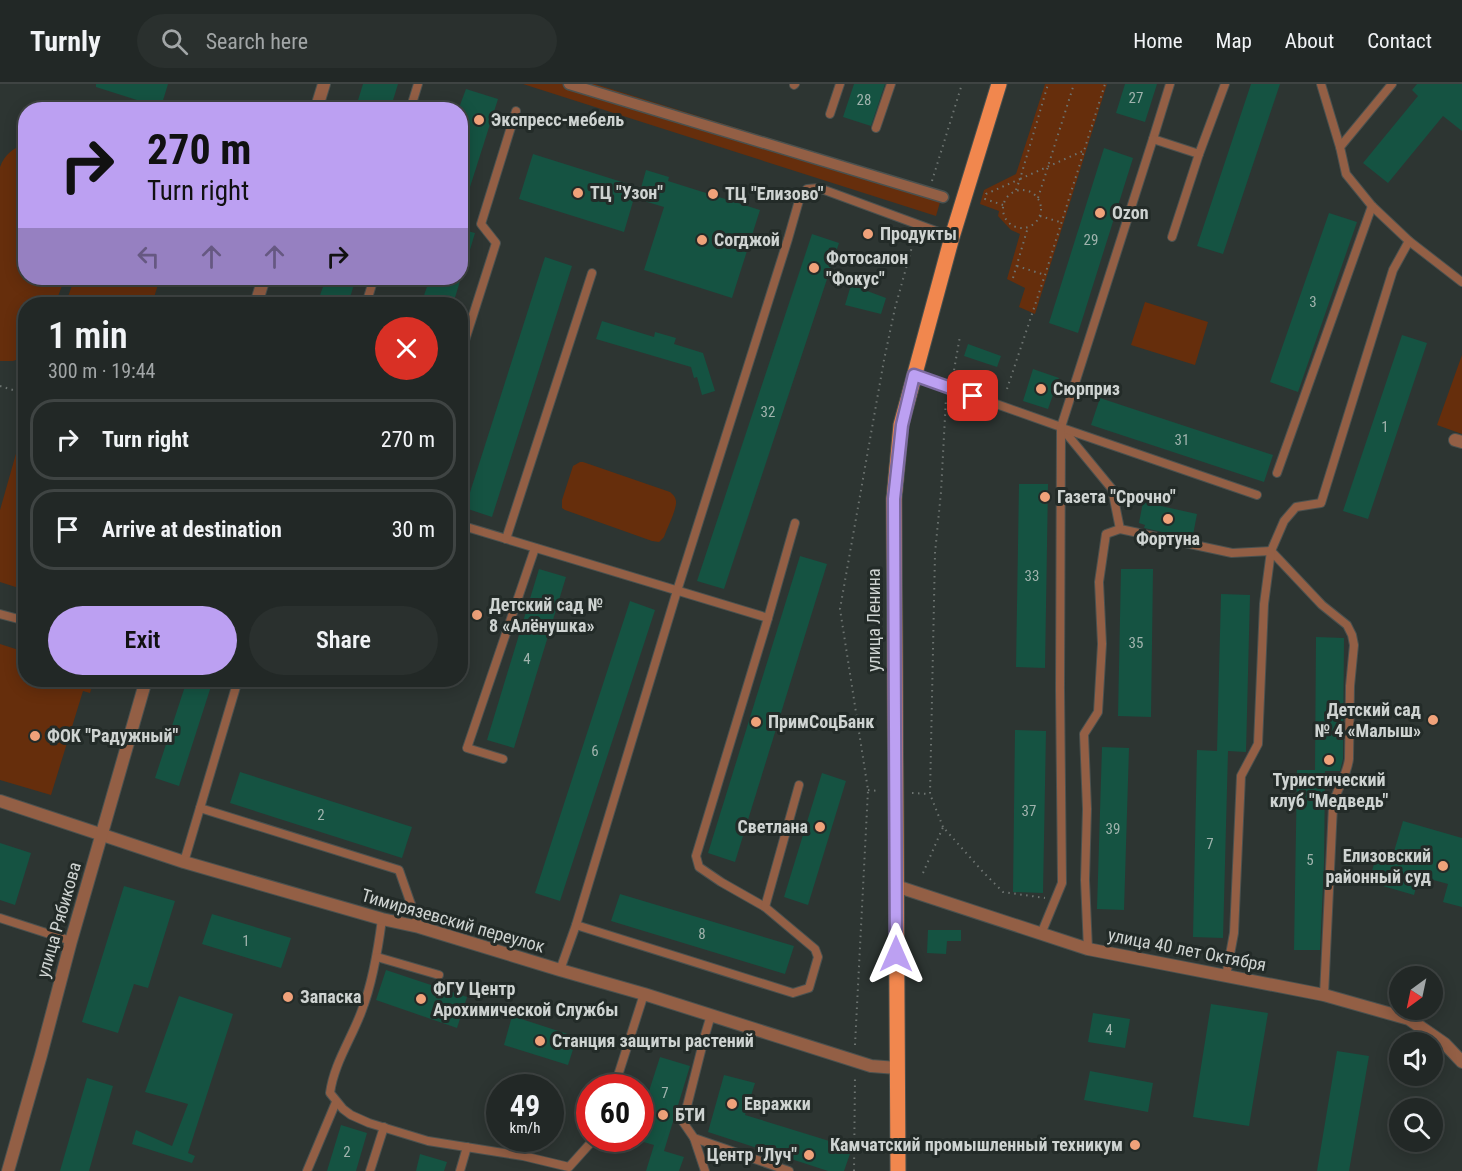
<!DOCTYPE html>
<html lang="en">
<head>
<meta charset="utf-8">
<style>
  :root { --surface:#222826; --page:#2a302e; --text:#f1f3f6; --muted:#a2a6a7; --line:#3f4443; --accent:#bca0f2 }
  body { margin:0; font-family:"Roboto Condensed",sans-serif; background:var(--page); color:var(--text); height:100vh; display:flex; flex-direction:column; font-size:22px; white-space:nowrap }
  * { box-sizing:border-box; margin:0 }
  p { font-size:20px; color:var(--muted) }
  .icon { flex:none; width:33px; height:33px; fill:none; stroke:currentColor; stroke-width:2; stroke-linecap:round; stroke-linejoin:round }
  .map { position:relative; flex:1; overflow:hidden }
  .details { position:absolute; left:18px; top:213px; width:450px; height:390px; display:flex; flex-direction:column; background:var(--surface); border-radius:24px; box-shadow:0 3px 15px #0003,0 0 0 2px var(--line) }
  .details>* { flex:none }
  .hud { position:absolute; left:18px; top:18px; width:450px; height:183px; border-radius:24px; box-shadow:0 3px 15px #0003,0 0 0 2px var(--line); background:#bca0f2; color:#111; overflow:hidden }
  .needle { width:39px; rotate:213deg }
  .tools { position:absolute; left:1389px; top:882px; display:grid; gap:12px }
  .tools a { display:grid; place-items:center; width:54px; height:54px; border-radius:50%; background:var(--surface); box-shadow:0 3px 15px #0003,0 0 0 2px var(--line); font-size:30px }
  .speed { position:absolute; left:486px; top:990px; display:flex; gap:12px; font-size:30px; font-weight:700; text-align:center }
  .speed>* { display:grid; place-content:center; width:78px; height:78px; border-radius:50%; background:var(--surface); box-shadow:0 3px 15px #0003,0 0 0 2px var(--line); line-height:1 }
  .speed small { font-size:15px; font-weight:400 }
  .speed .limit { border:9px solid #d22; background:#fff; color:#111 }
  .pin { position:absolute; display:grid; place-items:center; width:51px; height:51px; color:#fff; margin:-26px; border-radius:12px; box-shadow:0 3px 9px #0006 }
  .me { position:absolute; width:66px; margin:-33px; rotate:0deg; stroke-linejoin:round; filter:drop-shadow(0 0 4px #0008) }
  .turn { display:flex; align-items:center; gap:21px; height:126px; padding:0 30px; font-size:27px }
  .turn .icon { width:78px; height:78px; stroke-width:2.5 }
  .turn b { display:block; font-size:42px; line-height:51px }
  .lanes { display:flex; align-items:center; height:57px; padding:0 30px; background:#0003; justify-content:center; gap:30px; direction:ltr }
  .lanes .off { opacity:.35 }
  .round { display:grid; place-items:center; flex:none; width:63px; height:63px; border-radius:32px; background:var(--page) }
  .head { display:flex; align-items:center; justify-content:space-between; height:102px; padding:0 30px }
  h1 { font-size:36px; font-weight:600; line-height:45px }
  .button { display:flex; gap:12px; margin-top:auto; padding:12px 30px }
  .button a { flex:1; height:69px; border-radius:36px; background:var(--accent); color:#111; font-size:24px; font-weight:600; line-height:69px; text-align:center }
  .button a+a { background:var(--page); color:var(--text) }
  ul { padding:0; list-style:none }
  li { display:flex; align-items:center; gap:18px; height:81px; margin:0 12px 9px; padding:0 18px; border:3px solid var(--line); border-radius:24px }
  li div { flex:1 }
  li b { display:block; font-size:22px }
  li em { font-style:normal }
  header { display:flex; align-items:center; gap:36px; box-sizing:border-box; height:84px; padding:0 30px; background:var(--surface); border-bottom:2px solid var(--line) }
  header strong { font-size:28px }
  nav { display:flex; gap:33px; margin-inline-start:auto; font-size:21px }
  .search { width:420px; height:54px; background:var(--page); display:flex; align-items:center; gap:15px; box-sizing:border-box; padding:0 21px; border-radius:33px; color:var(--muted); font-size:22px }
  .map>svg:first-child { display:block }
  .green { fill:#662e0c }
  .building { fill:#155342 }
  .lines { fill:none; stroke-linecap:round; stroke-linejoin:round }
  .service-casing { stroke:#4a514f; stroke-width:10 }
  .pedestrian-casing { stroke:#4a514f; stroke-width:13 }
  .minor-casing { stroke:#4a514f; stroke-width:14 }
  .primary-casing { stroke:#4a514f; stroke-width:17 }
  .path { stroke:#6d7471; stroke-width:2; stroke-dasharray:1.5 4.5; stroke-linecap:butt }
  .service { stroke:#935f45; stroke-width:8 }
  .pedestrian { stroke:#935f45; stroke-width:10 }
  .minor { stroke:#935f45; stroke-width:12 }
  .primary { stroke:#f1874e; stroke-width:15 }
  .route-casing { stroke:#7a689d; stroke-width:15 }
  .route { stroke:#bca0f2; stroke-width:10 }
  .poi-dot { fill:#f0a27a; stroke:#232b28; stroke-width:2 }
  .labels { text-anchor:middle; stroke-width:6; stroke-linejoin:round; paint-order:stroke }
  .number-label { font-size:15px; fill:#a0b3ad }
  .poi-label { font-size:18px; font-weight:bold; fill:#ced3d1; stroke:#232b28; text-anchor:start }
  .street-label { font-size:18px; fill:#ced3d1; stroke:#232b28 }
</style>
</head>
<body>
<header>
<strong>Turnly</strong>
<div class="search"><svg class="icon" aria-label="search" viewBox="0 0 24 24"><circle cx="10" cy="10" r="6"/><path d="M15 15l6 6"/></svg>Search here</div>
<nav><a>Home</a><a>Map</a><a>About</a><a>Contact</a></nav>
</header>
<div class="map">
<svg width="1462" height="1087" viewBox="0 0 1462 1087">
  <rect width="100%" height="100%" fill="#2d3532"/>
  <g class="green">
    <path d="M523,0H595L943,108L936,132Z"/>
    <path d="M1045,0H1107L1035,230L1019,223L1025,204L1007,195L1020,150L1011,146L998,132L999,127L980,120L984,106L1016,90Z"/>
    <path d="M24,59H25L26,194H65L55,220H26L25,273L13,277H0V83C5,70 12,66 24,59Z"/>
    <path d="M75,194H160L152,220H65Z"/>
    <path d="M1145,218L1208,238L1195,281L1131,261Z"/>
    <path d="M1462,271V350L1437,341Z"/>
    <path d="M25,338V506L0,498V426Z"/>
    <path d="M580,378H583L670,408C673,411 675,412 676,417C677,425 667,444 664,453L659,458L652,457L565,426L562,424V416L573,382Z"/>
    <path d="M0,560L25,568L26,596H94L90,609L83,607L51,711L0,696Z"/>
  </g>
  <g class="building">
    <path d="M96,0H168L161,23L152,20L151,26H138L140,17L96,3Z"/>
    <path d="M363,0H398L390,26H355Z"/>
    <path d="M854,0H885L871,42L843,33Z"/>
    <path d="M1125,0H1157L1145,38L1116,29Z"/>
    <path d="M1251,0H1280L1223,170L1197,162Z"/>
    <path d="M1417,0H1462V47L1443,32L1388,99L1363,79L1418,12L1412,6Z"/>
    <path d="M466,5L498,15L463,125H460V21Z"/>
    <path d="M1104,64L1133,74L1078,249L1049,239Z"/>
    <path d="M533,70L641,104L646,86L669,93L668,97L760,126L732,214L644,186L664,123L634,114L624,148L519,115Z"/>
    <path d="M1329,129L1357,138L1298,308L1270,298Z"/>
    <path d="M460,145L475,149L463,189L460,188Z"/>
    <path d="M812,150L839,159L724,505L697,497Z"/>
    <path d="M545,173L572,182L492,433L465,424Z"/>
    <path d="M326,194H356L348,220H317Z"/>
    <path d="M430,194H461L453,220H421Z"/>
    <path d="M851,201L886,214L881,230L845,221Z"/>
    <path d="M602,237L654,253L655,248L676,254L674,260L703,269L715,307L702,311L697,293L694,294L691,283L596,255Z"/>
    <path d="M1402,251L1427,259L1368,435L1343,427Z"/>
    <path d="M968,260L1001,272L997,283L964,272Z"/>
    <path d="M1033,285L1059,294L1048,325L1023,317Z"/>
    <path d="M1100,314L1273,371L1264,398L1091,341Z"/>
    <path d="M1019,400H1048L1045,584L1016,583Z"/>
    <path d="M1143,418L1197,430L1193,451L1180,448V452L1144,444L1145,441L1139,439Z"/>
    <path d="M800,472L827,480L735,778L708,769Z"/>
    <path d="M539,485L566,493L514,664L487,656Z"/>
    <path d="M1121,485H1153L1151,633L1118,632Z"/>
    <path d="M1221,510L1250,511L1246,668L1228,667L1223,854L1193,853L1197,666L1217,667Z"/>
    <path d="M630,517L655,526L560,817L535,809Z"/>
    <path d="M1316,553L1344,554L1343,675L1340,687H1325L1324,779L1320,866H1294L1297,686H1315Z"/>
    <path d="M187,596H213L179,702L155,694Z"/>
    <path d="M1015,646L1046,647L1043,809L1013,808Z"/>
    <path d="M1102,663L1129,664L1124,826L1097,825Z"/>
    <path d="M240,688L412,743L402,774L230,719Z"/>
    <path d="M822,689L846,697L808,821L784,813Z"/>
    <path d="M1403,737L1462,754V823L1443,818L1448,800L1419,792L1414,811L1369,798L1375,776L1390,781Z"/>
    <path d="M0,759L31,769L15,821L0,816Z"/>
    <path d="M124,802L175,817L148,904L134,900L118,949L82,938Z"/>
    <path d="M620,810L794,862L785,890L611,837Z"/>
    <path d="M212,830L291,854L281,884L202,860Z"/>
    <path d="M928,846H961V857H947L946,870L927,869Z"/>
    <path d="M386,886L467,913L457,944L376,916Z"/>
    <path d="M179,912L233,930L188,1069L195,1072L192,1079L132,1060L136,1046L172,1062L188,1020L145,1008Z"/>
    <path d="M1211,920L1268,929L1249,1042L1193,1033Z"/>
    <path d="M1093,929L1130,935L1125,964L1088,958Z"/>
    <path d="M512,932L577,953L568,981L504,961Z"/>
    <path d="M1337,967L1369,972L1349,1087H1317Z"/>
    <path d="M660,973L690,982L664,1067L684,1073L679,1087H646L654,1061L640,1057V1035Z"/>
    <path d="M1090,987L1153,999L1148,1028L1084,1016Z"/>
    <path d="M724,991L755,999L745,1031L852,1064L844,1087H828L708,1048Z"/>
    <path d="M87,994L113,1002L89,1087H60Z"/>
    <path d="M341,1041L367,1049L356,1087H327Z"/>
    <path d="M420,1070L447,1078L444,1087H416Z"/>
  </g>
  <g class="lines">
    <defs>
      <g id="service">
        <path d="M1170,0L1153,55L1199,70L1225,0"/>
        <path d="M1321,0L1340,63"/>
        <path d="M1392,0L1340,63L1346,90L1372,122L1409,157L1462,198"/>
        <path d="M794,1L795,0"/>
        <path d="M410,26L418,0"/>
        <path d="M830,30L840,0"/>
        <path d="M876,44L891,0"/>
        <path d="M1172,153L1199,70"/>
        <path d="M366,220L374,194"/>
        <path d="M460,272L496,159L481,140L516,27"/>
        <path d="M915,291L1061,343L1153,55"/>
        <path d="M1061,343L1112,405L1120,445L1232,469L1271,467L1322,521L1347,541L1352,551L1354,561L1350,602L1349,675C1347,692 1336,705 1333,722L1324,911"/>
        <path d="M1062,344L1257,411"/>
        <path d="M1277,389L1372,122"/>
        <path d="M460,441L768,534L696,772L699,783L721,798L765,823L815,865L818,873L809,904L793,909L576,841"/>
        <path d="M506,455L592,189"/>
        <path d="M0,530L26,537"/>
        <path d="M768,534L795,439"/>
        <path d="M503,675L467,664L535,464"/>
        <path d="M200,724L399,786L419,843"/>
        <path d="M184,778L238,596"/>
        <path d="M765,823L799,701"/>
        <path d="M0,834L71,857"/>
        <path d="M382,835C378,866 373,897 362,926C352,954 334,979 330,1009L343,1025L351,1031L369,1039L428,1057L523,1072L569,1083L595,1054"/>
        <path d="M1041,850L1062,799L1060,605L1061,343"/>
        <path d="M1088,865L1085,796L1087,725L1084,650L1098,628L1102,560L1099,498L1106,450L1120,445"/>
        <path d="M377,873L439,891"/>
        <path d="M560,886L576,841L677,507L788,155L800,113L807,105L819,104L952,153"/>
        <path d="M1226,892L1234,849L1241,692L1258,660L1264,520L1271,467L1284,437L1296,423L1321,419L1393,186L1409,157"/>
        <path d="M711,931L705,951L683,1038L694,1054L789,1087"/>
        <path d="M614,1004L644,910"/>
        <path d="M694,1054L705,1087"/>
        <path d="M307,1087L336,1018"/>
        <path d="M370,1087L384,1043"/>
        <path d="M460,1087L467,1063"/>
      </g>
      <path id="pedestrian" d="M569,0L943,113"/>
      <g id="minor">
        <path d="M316,26L324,0"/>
        <path d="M256,220L264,194"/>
        <path d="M1455,356L1462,358"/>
        <path d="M0,717L184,778L382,835L419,843L560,886L644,910L871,982L897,984"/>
        <path d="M896,802L1088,865L1324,911L1409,935L1445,960L1462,978"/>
        <path d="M8,1087L41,971L71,857L146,596"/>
      </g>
      <path id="primary" d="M898,1087L894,415L901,341L952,153L999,0"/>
    </defs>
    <use href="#service" class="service-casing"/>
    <use href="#pedestrian" class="pedestrian-casing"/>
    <use href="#minor" class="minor-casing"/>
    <use href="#primary" class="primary-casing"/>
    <g class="path">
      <path d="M932,97L962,0"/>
      <circle cx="1022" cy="125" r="19"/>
      <path d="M1016,106L1020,95L1083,67"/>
      <path d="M1038,114L1074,0"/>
      <path d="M1003,121L985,115L986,110L1020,95L1048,0"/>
      <path d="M1040,132L1060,138"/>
      <path d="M1017,182L1045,191"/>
      <path d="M1013,194L1028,143"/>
      <path d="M953,292L960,252"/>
      <path d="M0,302L26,310"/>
      <path d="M1007,305L1045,191L1105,0"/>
      <path d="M868,706L879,707"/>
      <path d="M912,709L930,710"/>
      <path d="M943,743L930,710L935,469L941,408L946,314"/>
      <path d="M923,789L943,743L984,789L1003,808L1045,814"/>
      <path d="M855,961L868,706L840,525L884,276L895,224L915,152"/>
      <path d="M854,1087L855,991"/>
    </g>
    <use href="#service" class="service"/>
    <use href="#pedestrian" class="pedestrian"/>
    <use href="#minor" class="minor"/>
    <use href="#primary" class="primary"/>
  </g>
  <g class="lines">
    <defs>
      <path id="route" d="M896,870L894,415L902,341L914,291L973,312"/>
    </defs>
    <use href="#route" class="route-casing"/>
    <use href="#route" class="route"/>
  </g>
  <g class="poi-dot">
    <circle cx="479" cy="36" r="6"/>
    <circle cx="578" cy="109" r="6"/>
    <circle cx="713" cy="110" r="6"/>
    <circle cx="1100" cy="129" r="6"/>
    <circle cx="868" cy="150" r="6"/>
    <circle cx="702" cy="156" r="6"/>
    <circle cx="814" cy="184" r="6"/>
    <circle cx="1041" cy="305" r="6"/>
    <circle cx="1045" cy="413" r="6"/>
    <circle cx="1168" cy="435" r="6"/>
    <circle cx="477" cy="531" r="6"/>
    <circle cx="1433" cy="636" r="6"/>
    <circle cx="756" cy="638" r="6"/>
    <circle cx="35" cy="652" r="6"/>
    <circle cx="1329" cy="676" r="6"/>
    <circle cx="820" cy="743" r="6"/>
    <circle cx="1443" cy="782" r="6"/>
    <circle cx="288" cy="913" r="6"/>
    <circle cx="421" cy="915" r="6"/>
    <circle cx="540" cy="957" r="6"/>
    <circle cx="732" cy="1020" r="6"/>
    <circle cx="663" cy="1031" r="6"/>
    <circle cx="1135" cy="1061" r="6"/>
    <circle cx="809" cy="1071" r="6"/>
  </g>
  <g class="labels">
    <g class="number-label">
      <text x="1136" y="19">27</text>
      <text x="864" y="21">28</text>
      <text x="1091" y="161">29</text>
      <text x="1313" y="223">3</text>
      <text x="768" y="333">32</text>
      <text x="1385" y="348">1</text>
      <text x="1182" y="361">31</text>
      <text x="1032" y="497">33</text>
      <text x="1136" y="564">35</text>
      <text x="527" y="580">4</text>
      <text x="595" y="672">6</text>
      <text x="1029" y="732">37</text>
      <text x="321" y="736">2</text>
      <text x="1113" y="750">39</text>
      <text x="1210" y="765">7</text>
      <text x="1310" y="781">5</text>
      <text x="702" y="855">8</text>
      <text x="246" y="862">1</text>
      <text x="1109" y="951">4</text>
      <text x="665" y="1014">7</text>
      <text x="347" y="1073">2</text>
    </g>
    <g class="poi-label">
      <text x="491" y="42">Экспресс-мебель</text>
      <text x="590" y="115">ТЦ "Узон"</text>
      <text x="725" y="116">ТЦ "Елизово"</text>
      <text x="1112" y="135">Ozon</text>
      <text x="880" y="156">Продукты</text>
      <text x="714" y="162">Согджой</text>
      <text x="826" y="180">Фотосалон<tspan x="826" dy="21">"Фокус"</tspan></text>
      <text x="1053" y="311">Сюрприз</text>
      <text x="1057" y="419">Газета "Срочно"</text>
      <text x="1168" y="461" text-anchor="middle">Фортуна</text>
      <text x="489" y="527">Детский сад №<tspan x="489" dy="21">8 «Алёнушка»</tspan></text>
      <text x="1421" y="632" text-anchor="end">Детский сад<tspan x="1421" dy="21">№ 4 «Малыш»</tspan></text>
      <text x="768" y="644">ПримСоцБанк</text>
      <text x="47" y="658">ФОК "Радужный"</text>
      <text x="1329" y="702" text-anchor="middle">Туристический<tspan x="1329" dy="21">клуб "Медведь"</tspan></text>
      <text x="808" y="749" text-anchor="end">Светлана</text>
      <text x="1431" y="778" text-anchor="end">Елизовский<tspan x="1431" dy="21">районный суд</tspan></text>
      <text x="433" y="911">ФГУ Центр<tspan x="433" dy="21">Арохимической Службы</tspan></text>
      <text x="300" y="919">Запаска</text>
      <text x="552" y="963">Станция защиты растений</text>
      <text x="744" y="1026">Евражки</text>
      <text x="675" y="1037">БТИ</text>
      <text x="1123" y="1067" text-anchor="end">Камчатский промышленный техникум</text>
      <text x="797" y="1077" text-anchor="end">Центр "Луч"</text>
    </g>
    <g class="street-label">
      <text transform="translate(874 536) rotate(-90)" y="6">улица Ленина</text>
      <text transform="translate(59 836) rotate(-74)" y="6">улица Рябикова</text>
      <text transform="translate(453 837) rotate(16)" y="6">Тимирязевский переулок</text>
      <text transform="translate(1187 866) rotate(11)" y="6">улица 40 лет Октября</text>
    </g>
  </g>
</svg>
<div class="tools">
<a><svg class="needle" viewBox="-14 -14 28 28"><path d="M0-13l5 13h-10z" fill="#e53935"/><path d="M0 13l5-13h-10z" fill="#a2a6a7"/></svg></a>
<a><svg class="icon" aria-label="sound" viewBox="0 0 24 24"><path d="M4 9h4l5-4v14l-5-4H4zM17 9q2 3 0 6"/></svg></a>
<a><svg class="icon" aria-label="search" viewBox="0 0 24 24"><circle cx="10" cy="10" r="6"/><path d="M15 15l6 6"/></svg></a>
</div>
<div class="speed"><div>49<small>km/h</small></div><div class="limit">60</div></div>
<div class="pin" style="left:973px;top:312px;background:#d93025"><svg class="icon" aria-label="arrive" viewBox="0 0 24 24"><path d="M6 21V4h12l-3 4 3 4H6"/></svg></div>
<svg class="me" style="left:896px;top:870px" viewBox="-20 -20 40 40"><path d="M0-17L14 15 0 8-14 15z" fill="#bca0f2" stroke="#fff" stroke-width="4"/></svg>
<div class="hud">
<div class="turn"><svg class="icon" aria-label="right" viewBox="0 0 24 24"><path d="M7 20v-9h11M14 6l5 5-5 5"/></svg><div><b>270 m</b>Turn right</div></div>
<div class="lanes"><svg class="icon off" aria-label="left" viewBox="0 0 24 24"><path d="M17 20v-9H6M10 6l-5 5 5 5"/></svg><svg class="icon off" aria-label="ahead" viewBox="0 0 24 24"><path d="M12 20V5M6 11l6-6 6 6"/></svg><svg class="icon off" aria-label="ahead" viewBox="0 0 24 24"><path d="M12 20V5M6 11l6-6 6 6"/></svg><svg class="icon" aria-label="right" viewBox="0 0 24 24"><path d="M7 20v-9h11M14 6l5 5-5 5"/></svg></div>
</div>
<section class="details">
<div class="head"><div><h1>1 min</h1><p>300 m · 19:44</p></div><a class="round" style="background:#d93025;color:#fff"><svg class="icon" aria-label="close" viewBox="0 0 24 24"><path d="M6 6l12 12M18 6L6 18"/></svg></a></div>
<ul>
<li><svg class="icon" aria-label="right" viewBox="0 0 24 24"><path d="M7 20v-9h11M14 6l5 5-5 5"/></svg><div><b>Turn right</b></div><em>270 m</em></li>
<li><svg class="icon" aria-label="arrive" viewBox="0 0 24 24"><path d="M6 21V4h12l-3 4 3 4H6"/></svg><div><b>Arrive at destination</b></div><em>30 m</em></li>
</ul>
<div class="button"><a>Exit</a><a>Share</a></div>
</section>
</div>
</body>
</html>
